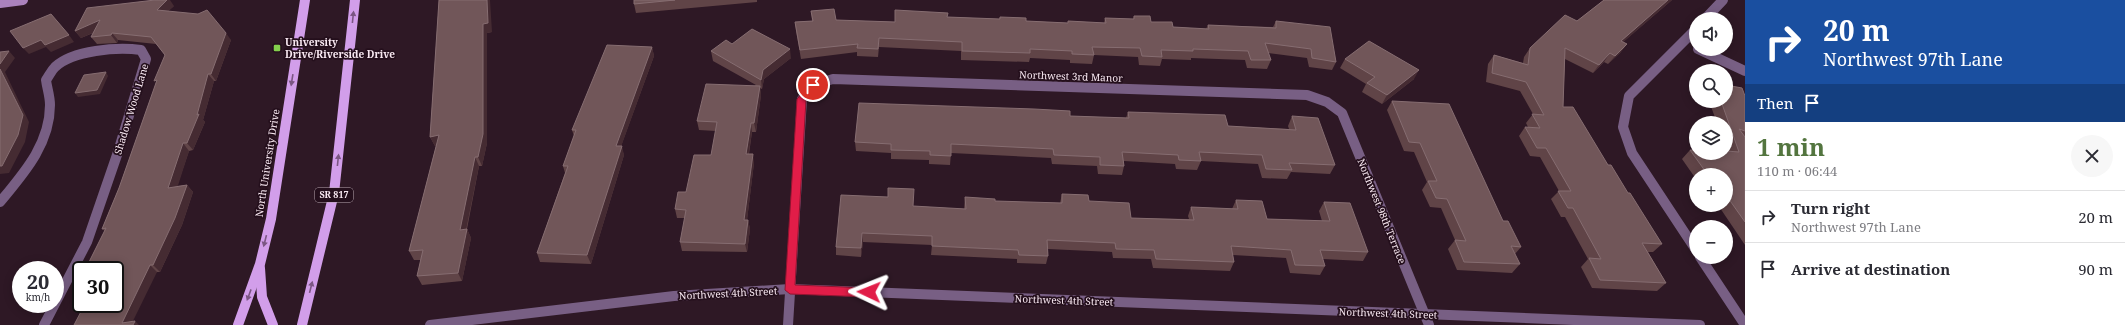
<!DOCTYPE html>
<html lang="en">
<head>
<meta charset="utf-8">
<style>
  :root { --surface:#fff; --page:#f7f7f7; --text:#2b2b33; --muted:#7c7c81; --line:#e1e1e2; --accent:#53753f }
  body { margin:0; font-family:"Noto Serif",serif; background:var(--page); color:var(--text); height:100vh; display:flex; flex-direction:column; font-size:15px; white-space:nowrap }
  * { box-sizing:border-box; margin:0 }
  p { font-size:13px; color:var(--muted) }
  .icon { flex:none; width:22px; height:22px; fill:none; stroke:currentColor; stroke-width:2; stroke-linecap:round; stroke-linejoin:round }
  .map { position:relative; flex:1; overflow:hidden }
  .side { display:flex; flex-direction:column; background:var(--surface); width:380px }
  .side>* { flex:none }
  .guide { background:#1a4fa0; color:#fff; overflow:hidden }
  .controls { position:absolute; left:1689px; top:12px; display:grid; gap:8px }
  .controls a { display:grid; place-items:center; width:44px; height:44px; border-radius:50%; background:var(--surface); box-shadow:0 2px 10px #0003; font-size:20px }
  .speed { position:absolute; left:12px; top:261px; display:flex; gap:8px; font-size:20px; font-weight:700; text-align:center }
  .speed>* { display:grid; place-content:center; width:52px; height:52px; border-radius:50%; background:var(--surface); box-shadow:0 2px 10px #0003; line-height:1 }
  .speed small { font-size:10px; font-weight:400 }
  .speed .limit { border:2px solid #111; border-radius:6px; background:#fff; color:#111 }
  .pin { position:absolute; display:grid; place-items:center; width:34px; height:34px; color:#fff; margin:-17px; border:2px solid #fff; border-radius:50%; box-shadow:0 1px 4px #0007 }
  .me { position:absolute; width:44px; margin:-22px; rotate:272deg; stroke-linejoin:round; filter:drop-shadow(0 0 3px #0008) }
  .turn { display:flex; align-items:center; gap:14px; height:84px; padding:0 12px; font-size:18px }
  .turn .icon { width:52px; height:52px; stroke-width:2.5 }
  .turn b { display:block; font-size:28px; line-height:34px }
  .then { display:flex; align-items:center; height:38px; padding:0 12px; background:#0003; gap:8px; font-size:15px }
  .round { display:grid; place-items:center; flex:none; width:42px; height:42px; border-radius:21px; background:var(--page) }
  .overview { display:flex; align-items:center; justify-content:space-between; height:68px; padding:0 12px }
  h1 { font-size:24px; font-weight:700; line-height:30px; color:var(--accent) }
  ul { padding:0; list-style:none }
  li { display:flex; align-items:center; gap:12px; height:52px; padding:0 12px; border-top:1px solid var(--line) }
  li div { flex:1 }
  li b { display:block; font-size:15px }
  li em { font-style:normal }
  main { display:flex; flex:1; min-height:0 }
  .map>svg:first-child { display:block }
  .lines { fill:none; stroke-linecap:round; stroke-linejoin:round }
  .street { stroke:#785f84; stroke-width:10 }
  .secondary { stroke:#ab82bd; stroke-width:10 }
  .primary { stroke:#d29eea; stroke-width:10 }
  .wall { fill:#604447 }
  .shaded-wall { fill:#452b32 }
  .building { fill:#715659; stroke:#866d71 }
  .oneway { fill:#7b5683 }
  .route { fill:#e11d48; stroke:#92132f }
  .poi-dot { fill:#84cf4d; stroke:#240f1c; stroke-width:1.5 }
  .labels { text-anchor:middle; stroke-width:3.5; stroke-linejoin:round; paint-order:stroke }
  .shield { fill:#240f1c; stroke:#b8a7b1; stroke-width:1 }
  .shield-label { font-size:9px; font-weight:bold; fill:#f8e8f1 }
  .poi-label { font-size:10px; font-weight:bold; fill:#f8e8f1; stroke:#240f1c; text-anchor:start }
  .street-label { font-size:10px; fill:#f8e8f1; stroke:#240f1c }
</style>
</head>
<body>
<main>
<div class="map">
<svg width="1745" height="325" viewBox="0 0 1745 325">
  <rect width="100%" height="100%" fill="#2e1825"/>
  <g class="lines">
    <g class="street">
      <path d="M1705,19L1723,0"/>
      <path d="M1696,29L1629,96L1623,127L1632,153L1696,250"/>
      <path d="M1698,49L1745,71"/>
      <path d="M0,202C24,173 50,144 50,105C50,96 47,88 46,80C49,76 51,71 55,67C73,50 117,47 141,50L146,59L118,152L87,242L44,325"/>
      <path d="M1700,257L1745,325"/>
      <path d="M430,325L674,296L790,289L1700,325"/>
      <path d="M788,325L802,99L813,85L833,79L1307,95L1327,102L1342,113L1429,325"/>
    </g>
    <path class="secondary" d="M0,3L23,0"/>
    <g class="primary">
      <path d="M260,268L262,297L273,325"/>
      <path d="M238,325L260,264L271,219L305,0"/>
      <path d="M302,325L334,193L355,0"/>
    </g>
  </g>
  <g class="wall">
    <path d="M439,0L492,32L487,33V143L482,166H479L467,229L471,238L462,281L422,285L417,276L421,260H414L409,251L436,146H435L430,137Z"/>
    <path d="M634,0H757V2L636,13L634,4Z"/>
    <path d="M1604,0H1672L1623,42L1627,44L1620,53L1608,64L1604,62L1593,73L1565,59L1563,107L1608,165L1662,244L1653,252H1648L1666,283L1657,291L1592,288L1581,267L1588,259L1565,217H1561L1551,199L1559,191L1540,157L1530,156L1519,136L1525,127H1528L1526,123L1533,114L1520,91L1486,82L1488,64L1494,55L1523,63L1524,57L1530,48L1577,21Z"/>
    <path d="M174,6L168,11L231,40L216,81H214L203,120L205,122L193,150L189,151L177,186L187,185L193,192L182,225L160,272H157L74,325L115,270H85L105,231L102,229L119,188L156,83L165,55L156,44L118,40L117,43L97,44L91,37L93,33L81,38L75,31Z"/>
    <path d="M811,11L836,20L895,22L947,17L999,19L1000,17L1026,21L1068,23V21L1104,23L1105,18L1133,19L1134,16L1151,22L1173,27L1206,29L1208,25L1273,27L1276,21L1336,62L1332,70L1309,67L1307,58L1268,53L1271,60L1267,69L1247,68L1245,60L1191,58V60L1162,59L1160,66L1139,65L1138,57L1094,55L1092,64L1070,63V60L1030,58L1029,62L961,60V51L879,47L878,57L857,56V52L801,59L796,31L795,22L812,21Z"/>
    <path d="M652,47L654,56L621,146L624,155L591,264L540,262L537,253L565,173L563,166L574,136L572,130Z"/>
    <path d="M711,51L791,58L764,79L762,89L760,88L761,95L756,132H752L749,154L754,163L747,220H748L750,229L747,252L682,251L680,242L685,218H677L675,209L711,155L716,131L699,130L697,121L756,85L713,61Z"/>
    <path d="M1345,59L1414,79L1382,104L1362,92L1366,84L1340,68Z"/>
    <path d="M1745,96V245L1718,205H1726V175H1696V179L1682,159L1690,150L1727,152L1726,149V123H1717L1709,101H1726Z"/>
    <path d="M1392,101L1503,221L1521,247L1515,254L1520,264L1512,273L1457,270L1448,249L1455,240L1441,208L1430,207L1422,190L1427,182L1414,152L1404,151L1387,110Z"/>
    <path d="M1128,112L1228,126L1289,129L1288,126L1292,116L1335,165L1330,174L1291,172L1287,179L1262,178L1258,164L1201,161L1197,170L1176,169L1175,164L1124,161V166L1122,175L1098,174L1097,166L1052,164L1051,158L951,153L950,165L929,164V160L891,159V153L856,151L855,142L1070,116L1126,118Z"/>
    <path d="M1062,194L1089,201L1131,218L1189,219L1188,216L1191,207L1232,209L1236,200L1267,219L1322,221L1319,211L1324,202L1368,252L1363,261L1323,259L1325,266L1320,275L1290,273L1286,258L1233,255L1234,262L1230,271L1153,268L1151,259L1113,258L1112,252L1048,249V256L1046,264L1017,263V259L931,255L932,245L863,242L861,257L836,255V247L913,206L964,209L965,197L995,201L1060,203Z"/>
  </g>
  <g class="shaded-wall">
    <path d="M167,0H170L174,6L162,17L157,10Z"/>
    <path d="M487,0H490L492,32L487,33V143L482,166L478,157L483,24Z"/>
    <path d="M1668,0H1672L1614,50L1621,41Z"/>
    <path d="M100,20L106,27L81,38L75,31Z"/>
    <path d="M112,33L118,40L117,43L111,35Z"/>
    <path d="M226,33L231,40L216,81L211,74Z"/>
    <path d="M69,35L74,42L51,52L46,47L29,54L23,48L41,40Z"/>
    <path d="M1627,44L1620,53L1608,64L1615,56Z"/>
    <path d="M652,47L654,56L618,155L616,146Z"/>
    <path d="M790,49L791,58L764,79L762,89L761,80L763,70Z"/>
    <path d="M9,51L15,58L5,72L29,122L25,142L9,173L0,174V64Z"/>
    <path d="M1610,53L1604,62L1593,73L1599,65Z"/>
    <path d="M1419,70L1414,79L1382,104L1387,95Z"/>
    <path d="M106,72L108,76L100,94L78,97L75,93Z"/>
    <path d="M208,74L214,81L203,120L205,122L193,150L187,143L197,115Z"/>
    <path d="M760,86L761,95L756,132L754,123Z"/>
    <path d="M751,123L752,132L747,163L746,154Z"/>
    <path d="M439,135L443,144L435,146L430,137Z"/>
    <path d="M183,143L189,151L175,195L168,188Z"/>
    <path d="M622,146L624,155L591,264L587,255Z"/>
    <path d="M753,154L754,163L746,228L744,220Z"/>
    <path d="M475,157L479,166L465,235L467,229L471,238L462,281L458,273L460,230Z"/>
    <path d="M187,185L193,192L182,225L160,272L153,265Z"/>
    <path d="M748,220L750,229L747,252L745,244Z"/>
    <path d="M862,233L863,242L861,257V248Z"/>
    <path d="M150,265L157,272L131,325L122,323Z"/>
    <path d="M135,321L139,325H133Z"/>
  </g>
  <g class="building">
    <path d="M155,0H167L157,10L198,14L207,10L226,33L211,74H208L197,115L199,114L187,143H183L168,188L187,185L175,218L153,265H150L122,323L135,321L133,325H74L85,304H115V270H85L106,228L102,229L119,188L157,80L154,81L165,55L151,37L112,33L111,35L91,37L100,20L75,31L87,8Z"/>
    <path d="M439,0H487L488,23L483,24V134L478,157H475L460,230L467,229L458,273L417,276L423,250L409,251L439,135L430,137Z"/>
    <path d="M634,0H675L634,4Z"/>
    <path d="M1604,0H1668L1621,41L1627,44L1615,56L1610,53L1599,65L1565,48L1563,107H1573L1608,165H1611L1628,193H1630L1662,244L1642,243L1666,283L1600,280L1589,258L1601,259L1573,208H1568L1558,191H1571L1546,148H1537L1525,127L1540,128L1532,114L1544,115L1526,82L1492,73L1494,55L1528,65L1530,48L1565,15L1577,21Z"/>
    <path d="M834,9L836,20L895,22V10L948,13L947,17L1000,19V17L1026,18V21L1068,23V21L1106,23L1105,18L1134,19V16H1150L1151,22H1172L1173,27L1209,29L1208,25L1276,28V21L1330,27L1336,62L1312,58L1311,49L1265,43L1271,60H1251L1248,51L1193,49V51L1161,50L1162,57L1142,56L1140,48L1092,47L1094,55L1072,54V51L1030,49V53L962,51V42L879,38L878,49L857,48L858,44L800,50L795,22L813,21L811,11Z"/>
    <path d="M51,14L69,35L45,45L41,40L23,48L10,31Z"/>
    <path d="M752,29L790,49L763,70L761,80L711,51L726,40L732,44Z"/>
    <path d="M1369,41L1419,70L1387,95L1367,83L1375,77L1345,59Z"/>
    <path d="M607,45L652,47L616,146H622L587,255L537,253L568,166H563L576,130H572Z"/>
    <path d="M9,51L0,64V52Z"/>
    <path d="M0,69L23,115L18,135L2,166H0Z"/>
    <path d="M106,72L97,90L75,93L84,75Z"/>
    <path d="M706,84L760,86L754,123H751L746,154H753L744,220H748L745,244L680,242L686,210L675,209L678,192H686L694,155H711L717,122L697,121Z"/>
    <path d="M1726,85L1742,88L1745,96V131L1739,129L1745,137V222L1726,195V175H1708L1690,150H1696V153H1726V151L1739,152L1721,101H1726Z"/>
    <path d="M1392,101L1449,104L1503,221H1508L1521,247L1511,246L1520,264L1464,262L1455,240L1466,241L1447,199L1436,198L1428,181H1437L1420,143L1409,142Z"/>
    <path d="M859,103L1034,109L1070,111V116L1129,118L1128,112L1225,115L1228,126L1296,130L1292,116L1318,118L1335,165L1289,163L1292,170L1266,169L1262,155L1199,152L1201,161L1179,160L1178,155L1122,152L1124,166L1100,165V157L1054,155L1053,149L951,144V156L930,155V151L891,150V144L855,142Z"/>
    <path d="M888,188L914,189L913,206L966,209L965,197L995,199V201L1062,203V194L1088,195L1089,201L1129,203L1131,218L1194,220L1191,207L1238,209L1236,200L1262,201L1267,219L1330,221L1324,202L1350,203L1368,252L1320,250L1325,266L1295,265L1291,250L1231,246L1234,262L1156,259L1154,250L1116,249L1115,243L1047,240L1048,256L1019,255L1018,250L932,246V236L862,233L861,248L836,247L841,195L888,197Z"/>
  </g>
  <defs><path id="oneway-solid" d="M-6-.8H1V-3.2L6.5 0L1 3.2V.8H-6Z"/></defs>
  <g class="oneway">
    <use href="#oneway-solid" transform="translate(353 17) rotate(-84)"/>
    <use href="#oneway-solid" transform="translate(292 80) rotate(99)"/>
    <use href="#oneway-solid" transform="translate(338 160) rotate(-84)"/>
    <use href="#oneway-solid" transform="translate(265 241) rotate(104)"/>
    <use href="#oneway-solid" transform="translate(311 287) rotate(-76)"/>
    <use href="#oneway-solid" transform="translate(249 295) rotate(110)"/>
  </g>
  <path class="route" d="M813,82L818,85L806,100L795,285L869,288L874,292L869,297L790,294L785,290L797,99L810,83Z"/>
  <rect class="poi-dot" x="273" y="44" width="8" height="8" rx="2"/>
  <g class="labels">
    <rect class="shield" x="315" y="188" width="38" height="14" rx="3"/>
    <g class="shield-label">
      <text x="334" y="198">SR 817</text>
    </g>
    <g class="poi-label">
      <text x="285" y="46">University<tspan x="285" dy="12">Drive/Riverside Drive</tspan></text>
    </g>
    <g class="street-label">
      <text transform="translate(1071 76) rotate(2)" y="4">Northwest 3rd Manor</text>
      <text transform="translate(131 109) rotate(-73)" y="4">Shadow Wood Lane</text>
      <text transform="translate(267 163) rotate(-81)" y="4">North University Drive</text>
      <text transform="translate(1382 211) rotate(68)" y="4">Northwest 98th Terrace</text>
      <text transform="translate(728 293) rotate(-3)" y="4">Northwest 4th Street</text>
      <text transform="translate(1064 300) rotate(2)" y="4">Northwest 4th Street</text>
      <text transform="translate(1388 313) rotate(2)" y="4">Northwest 4th Street</text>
    </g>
  </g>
</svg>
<div class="controls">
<a><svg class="icon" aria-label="sound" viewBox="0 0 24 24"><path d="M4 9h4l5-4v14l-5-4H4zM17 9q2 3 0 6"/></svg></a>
<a><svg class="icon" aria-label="search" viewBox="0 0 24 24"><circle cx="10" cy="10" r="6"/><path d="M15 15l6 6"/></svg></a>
<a><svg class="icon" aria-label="layers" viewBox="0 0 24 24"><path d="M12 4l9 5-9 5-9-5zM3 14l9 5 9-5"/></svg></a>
<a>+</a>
<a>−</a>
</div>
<div class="speed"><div>20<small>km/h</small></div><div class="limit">30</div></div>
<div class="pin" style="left:813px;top:85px;background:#d93025"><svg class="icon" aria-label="arrive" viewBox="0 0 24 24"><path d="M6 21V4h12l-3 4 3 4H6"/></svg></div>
<svg class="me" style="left:869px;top:292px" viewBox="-20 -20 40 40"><path d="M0-17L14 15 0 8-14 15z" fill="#e11d48" stroke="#fff" stroke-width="4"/></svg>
</div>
<section class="side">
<div class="guide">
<div class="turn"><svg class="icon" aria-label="right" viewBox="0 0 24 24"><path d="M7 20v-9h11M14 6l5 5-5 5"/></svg><div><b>20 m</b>Northwest 97th Lane</div></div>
<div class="then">Then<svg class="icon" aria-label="arrive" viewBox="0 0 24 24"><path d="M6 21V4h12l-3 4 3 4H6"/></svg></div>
</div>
<div class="overview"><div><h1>1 min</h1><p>110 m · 06:44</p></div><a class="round"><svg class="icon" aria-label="close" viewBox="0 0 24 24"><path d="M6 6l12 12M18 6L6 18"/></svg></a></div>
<ul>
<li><svg class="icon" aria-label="right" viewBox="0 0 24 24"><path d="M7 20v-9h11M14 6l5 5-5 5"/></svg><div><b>Turn right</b><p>Northwest 97th Lane</p></div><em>20 m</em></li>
<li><svg class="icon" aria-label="arrive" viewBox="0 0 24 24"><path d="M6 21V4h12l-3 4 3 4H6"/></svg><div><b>Arrive at destination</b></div><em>90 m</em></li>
</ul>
</section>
</main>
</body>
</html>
